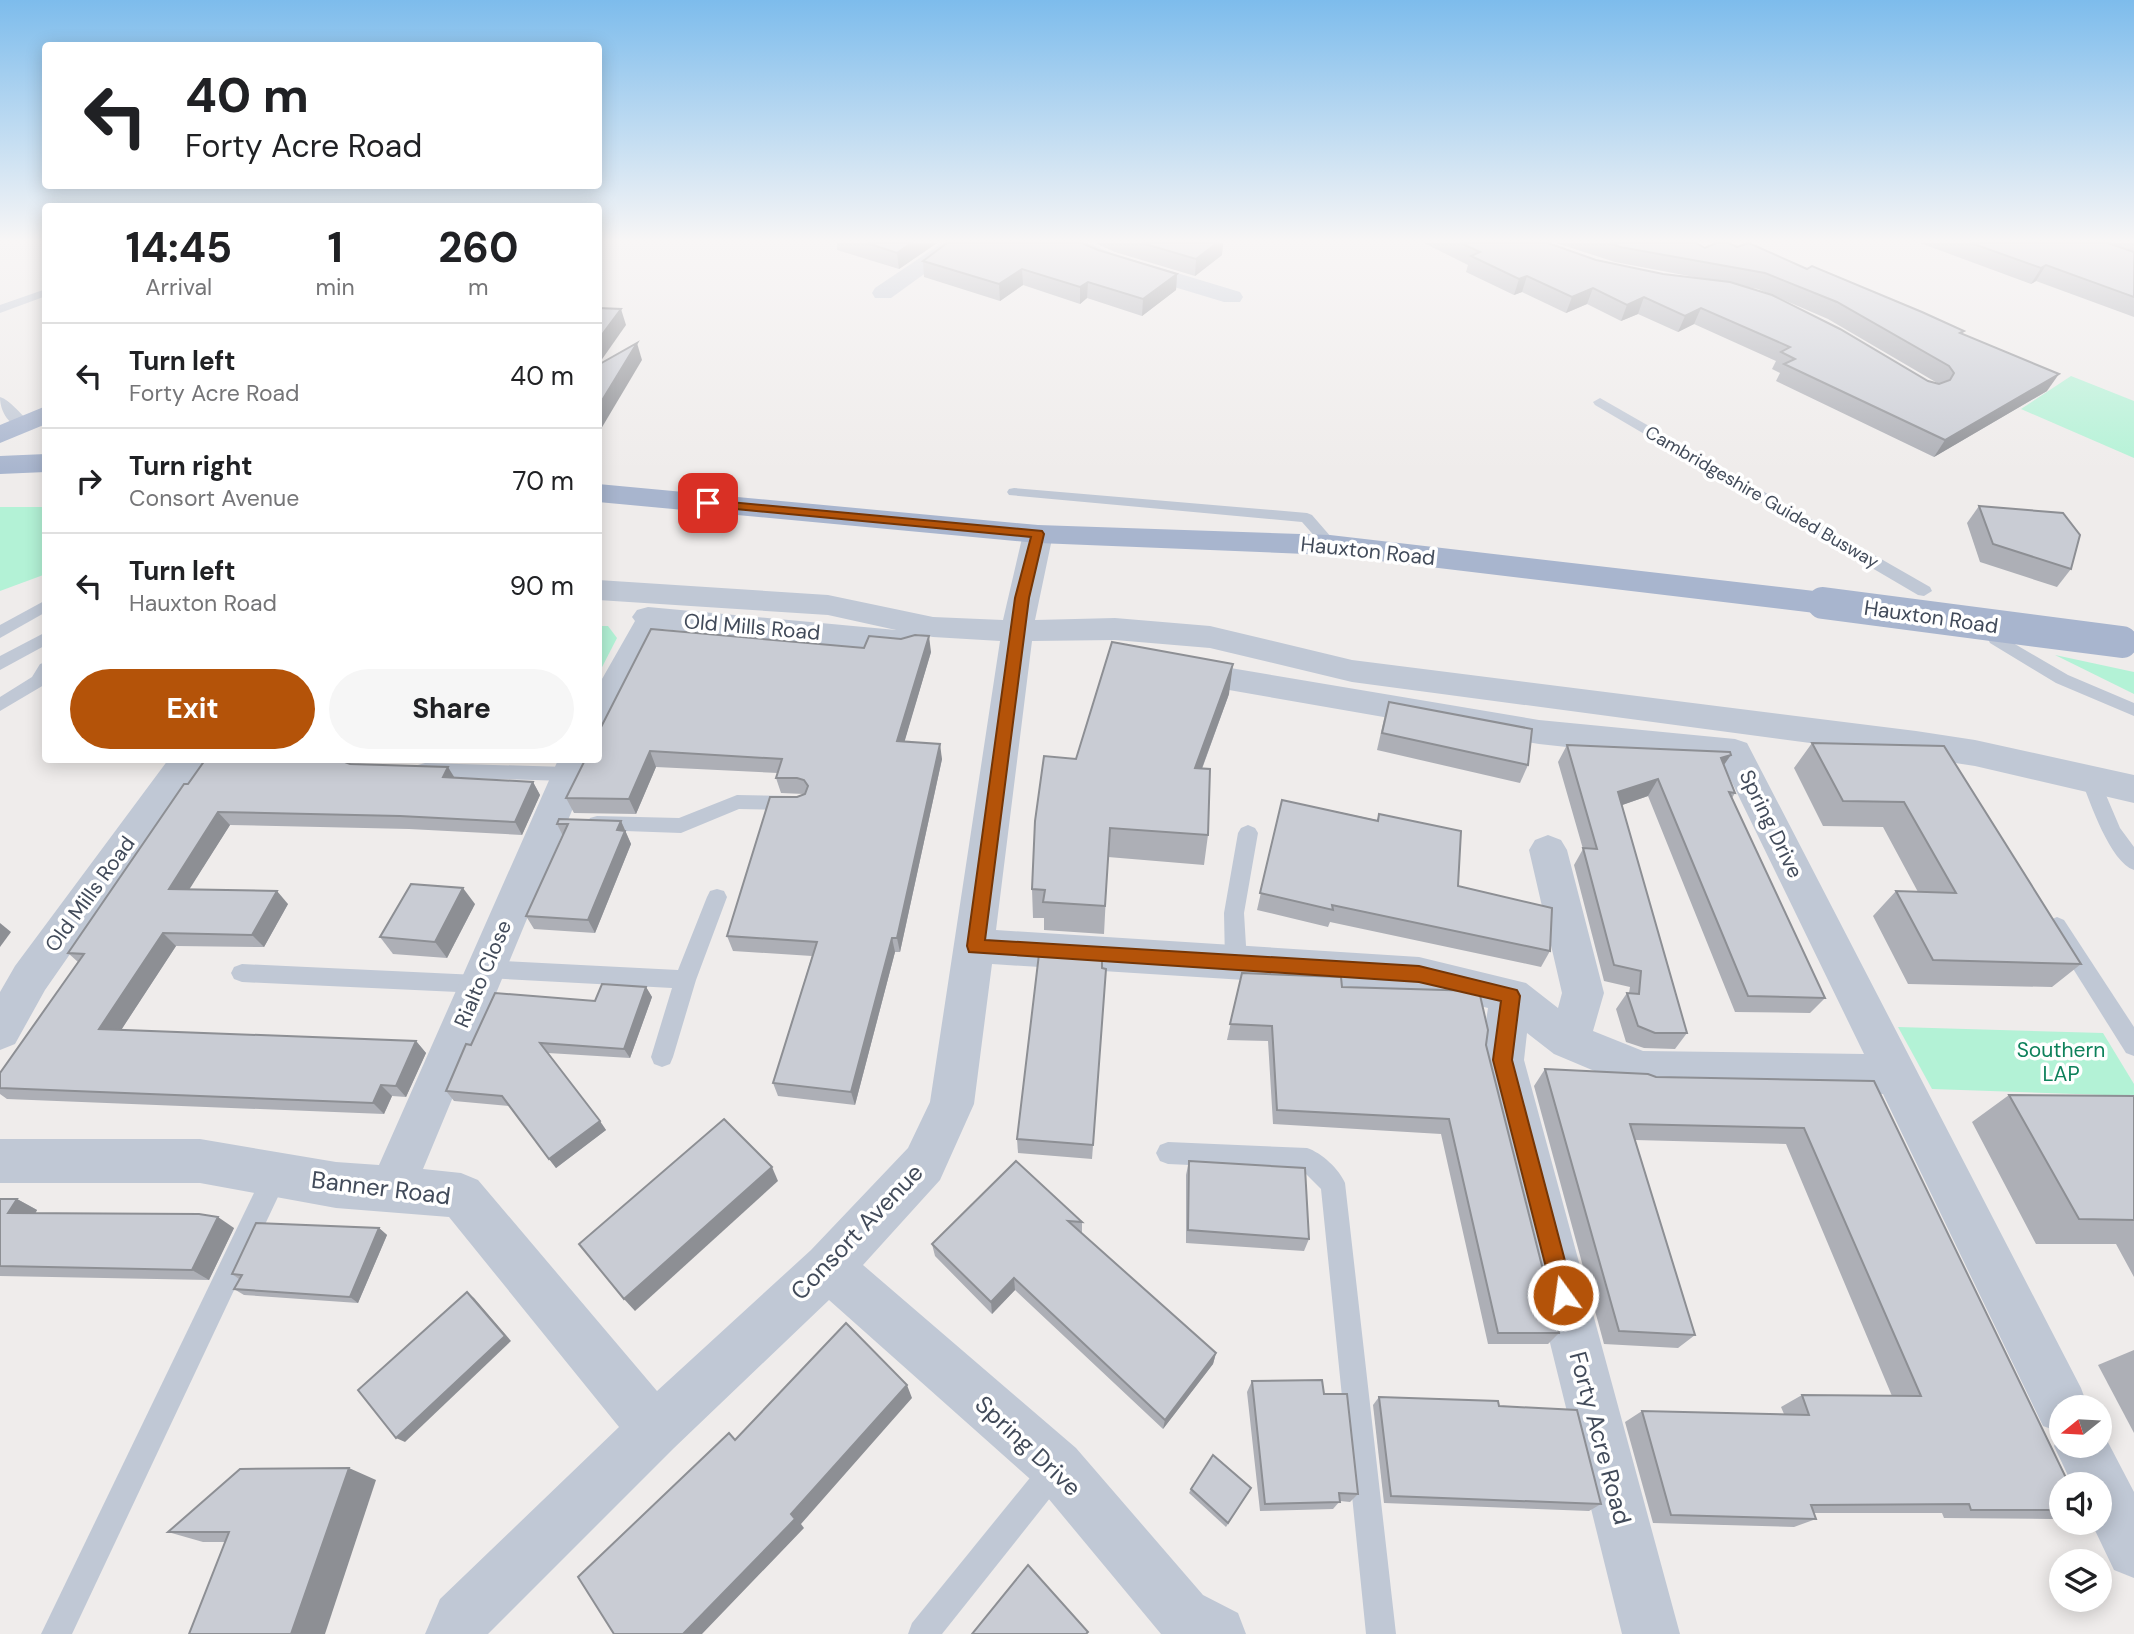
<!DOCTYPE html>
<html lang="en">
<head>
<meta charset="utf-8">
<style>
  :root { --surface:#fff; --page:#f6f6f6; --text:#202124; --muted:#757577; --line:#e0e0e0; --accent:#b45309 }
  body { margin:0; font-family:"DM Sans",sans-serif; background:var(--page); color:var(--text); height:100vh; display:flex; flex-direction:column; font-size:26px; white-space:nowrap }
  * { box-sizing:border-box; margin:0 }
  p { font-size:23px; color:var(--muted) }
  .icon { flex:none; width:38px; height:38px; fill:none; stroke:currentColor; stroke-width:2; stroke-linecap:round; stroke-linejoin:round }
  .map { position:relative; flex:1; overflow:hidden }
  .details { position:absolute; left:42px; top:203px; width:560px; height:560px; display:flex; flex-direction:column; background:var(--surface); border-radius:7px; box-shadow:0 4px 18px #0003 }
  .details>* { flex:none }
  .hud { position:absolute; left:42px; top:42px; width:560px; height:147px; border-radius:7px; box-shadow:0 4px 18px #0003; background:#fff; color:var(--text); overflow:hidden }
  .needle { width:46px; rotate:252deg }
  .buttons { position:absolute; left:2049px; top:1395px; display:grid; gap:14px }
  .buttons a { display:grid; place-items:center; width:63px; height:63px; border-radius:50%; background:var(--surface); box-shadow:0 4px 18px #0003; font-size:35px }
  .pin { position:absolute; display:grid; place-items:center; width:60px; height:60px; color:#fff; margin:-30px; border-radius:14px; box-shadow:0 4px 10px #0006 }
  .me { position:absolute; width:77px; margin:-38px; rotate:346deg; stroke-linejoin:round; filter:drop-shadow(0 0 5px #0008) }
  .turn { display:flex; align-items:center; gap:24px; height:147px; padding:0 28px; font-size:32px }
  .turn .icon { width:91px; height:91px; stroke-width:2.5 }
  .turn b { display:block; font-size:49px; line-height:60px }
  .eta { display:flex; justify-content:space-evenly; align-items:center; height:119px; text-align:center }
  .eta b { font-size:42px; font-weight:700; line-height:49px }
  .cta { display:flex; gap:14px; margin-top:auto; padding:14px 28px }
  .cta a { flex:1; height:80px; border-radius:42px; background:var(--accent); color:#fff; font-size:28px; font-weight:700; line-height:80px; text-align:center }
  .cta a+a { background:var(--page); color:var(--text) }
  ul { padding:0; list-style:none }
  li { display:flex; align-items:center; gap:21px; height:105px; padding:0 28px; border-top:2px solid var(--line) }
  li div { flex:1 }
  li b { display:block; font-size:26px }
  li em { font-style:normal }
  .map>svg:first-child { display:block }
  .green { fill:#b3f2d6 }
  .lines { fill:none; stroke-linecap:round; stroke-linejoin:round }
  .lane { fill:#c0c8d5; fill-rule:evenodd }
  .street { fill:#c0c8d5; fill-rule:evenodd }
  .primary { fill:#a8b5ce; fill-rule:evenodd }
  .primary-bridge { stroke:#a8b5ce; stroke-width:32 }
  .wall { fill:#adafb6; fill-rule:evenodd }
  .shaded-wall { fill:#8d8f94 }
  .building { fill:#c9ccd4; stroke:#8d8f94; stroke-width:2 }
  .route { fill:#b45309; stroke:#753606; stroke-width:2 }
  .labels { text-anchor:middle; stroke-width:7; stroke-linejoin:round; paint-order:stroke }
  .far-street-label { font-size:18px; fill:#424b5a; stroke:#fff }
  .street-label { font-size:21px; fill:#424b5a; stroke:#fff }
  .park-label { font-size:21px; fill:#0e815b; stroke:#fff }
  .near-street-label { font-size:24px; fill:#424b5a; stroke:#fff }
</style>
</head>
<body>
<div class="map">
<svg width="2134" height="1634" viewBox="0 0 2134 1634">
  <rect width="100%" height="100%" fill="#efeceb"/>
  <g class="green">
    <path d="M2071,376L2134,401V458L2021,409Z"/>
    <path d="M0,507H45L46,574L0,591Z"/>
    <path d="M599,626H608L617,638L599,673Z"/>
    <path d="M2055,655L2134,672V694Z"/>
    <path d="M1898,1027L2103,1033L2134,1084V1096L1932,1089Z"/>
  </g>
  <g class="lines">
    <g class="lane">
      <path d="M46,289V296L0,313V305Z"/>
      <path d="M0,397C10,400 20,414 29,421V427C11,430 0,413 0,397Z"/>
      <path d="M1600,398L1930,587L1932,591L1924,596L1918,595L1595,405L1593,402Z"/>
      <path d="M1014,488L1307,513L1312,515L1338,545L1335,548H1325L1302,522L1009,495L1007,492L1009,489Z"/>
      <path d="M46,600V612L0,638V625Z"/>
      <path d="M46,632V645L0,670V656Z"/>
      <path d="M1996,633L2068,675L2134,703V716L2056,683L1990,643L1988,639L1990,635Z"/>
      <path d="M46,662L44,685L0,711V697L32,677L40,664Z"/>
      <path d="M425,763L567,767L574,769L576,774L574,779L567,781L425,777L418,775L416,770L418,765Z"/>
      <path d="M2090,772L2097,774L2120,828L2134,847V870C2110,862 2090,802 2081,779L2083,774Z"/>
      <path d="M737,795L793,796L800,798L803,803L800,808L793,810L739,809L681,833L597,830L590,828L587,823L590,818L597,816L679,818Z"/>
      <path d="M1248,825L1255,828L1258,833L1244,913L1247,962L1244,968L1236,971L1228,968L1225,962L1224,913L1238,833L1241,828Z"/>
      <path d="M717,889L724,891L727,897L696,980L673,1057L670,1064L662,1067L654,1064L651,1057L672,988L487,978L490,984L487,991L479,993L242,982L234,979L231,973L234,967L242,964L477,975L474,969L477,963L485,960L678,970L707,897L710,891Z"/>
      <path d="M2057,917L2064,920L2134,1027V1056L2126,1053L2050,932L2047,926L2050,920Z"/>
      <path d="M1168,1142L1307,1148C1322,1153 1339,1169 1345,1183L1396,1634H1366L1321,1189L1302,1170L1168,1164L1160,1161L1156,1153L1160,1145Z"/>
      <path d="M276,1162L285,1166L288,1174L285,1182L72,1634H41L267,1166Z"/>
      <path d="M1056,1454L1066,1458L1070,1468L1066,1478L942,1634H908L912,1623L1046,1458Z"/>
    </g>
    <g class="street">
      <path d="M942,243H967L891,298H875L872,293L875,288Z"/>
      <path d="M1059,243H1088L1114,254L1240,292L1243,297L1240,302H1224L1098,264L1061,248Z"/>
      <path d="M1038,525L1048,528L1053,534L1035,620L1115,618L1210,626L1352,660L1916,731L1975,740L2134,775V803L1975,766L1916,757L1352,682L1210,648L1115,640L1032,641L996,930L1419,957L1526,983L1558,1008L1562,993L1529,850L1535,840L1548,835L1561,840L1567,850L1604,993L1593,1031L1643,1051L1864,1054L1723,764L1539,744L1183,682L1171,679L1167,671L1171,663L1183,660L1539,720L1735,739L1747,743L2081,1388L2088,1407H2062V1446H2100V1427L2134,1492V1578L2114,1570L2091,1522H2100V1484H2072L2054,1446L2060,1432L2043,1426L1883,1094L1642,1091L1554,1054L1527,1033L1524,1060L1680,1634H1622L1480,1060L1488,1008L1419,991L992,964L974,1104L940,1180L863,1265L1076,1448L1203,1595L1238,1613L1246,1634H1161L1038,1486L829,1300L674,1448L488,1634H425L440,1599L619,1427L449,1217L336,1208L200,1183H0V1139H200L336,1162L379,1165L558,760H593L423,1169L461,1173L478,1180L657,1391L811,1250L908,1148L930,1102L1000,641L933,637L916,634L920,641L915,649L904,652L662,629L610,726L598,729V686L635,621L632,617L637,610L648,607L896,630L828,615L598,600V580L828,595L933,617L1003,620L1023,534L1028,528Z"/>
      <path d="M168,760H205L45,990L15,1044L0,1050V992L15,966Z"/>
    </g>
    <g class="primary">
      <path d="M46,406V424L0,443V425Z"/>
      <path d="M46,454V472L0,474V456Z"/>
      <path d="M598,484L1038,525L1330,535L1823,592L1835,596L1839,603L1835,610L1823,614L1330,555L1038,543L598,502Z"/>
    </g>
    <path class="primary-bridge" d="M1823,603L2122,642"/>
  </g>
  <g class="wall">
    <path d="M837,243H937L899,269L837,250Z"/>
    <path d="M1095,243H1223L1222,255L1195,276L1115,252Z"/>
    <path d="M1424,243H1548L1596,260L1663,274L1710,280L1615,262L1556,243H1696L1705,248L1962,334L2047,391L1934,457L1776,381L1780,373L1772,369L1776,361L1694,324L1678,332L1638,314L1621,321L1587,304L1566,313L1522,292L1514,295L1466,272L1468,265ZM1737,285L1758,289L1828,319L1939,384L1928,381Z"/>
    <path d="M1920,243H2108L2126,249L2110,243H2134V317L2036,281L2031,284Z"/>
    <path d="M1098,250L1177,274L1176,290L1142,316L1087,298L1080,304L1023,285L1000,301L924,277L923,261Z"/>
    <path d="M1979,506L2071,569L2057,587L1980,562L1967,523Z"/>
    <path d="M864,648L931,652L904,742L942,759L900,952H895L855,1105L778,1096L773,1083L812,956L733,951L727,936L797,797L804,794L781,793L776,778L778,773L656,767L636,814L574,813L566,798L585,760Z"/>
    <path d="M1229,694L1202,769L1208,835L1204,865L1108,857L1104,934L1044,930V918H1033L1032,889L1076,759Z"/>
    <path d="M1389,702L1528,765L1520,783L1377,750L1384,719Z"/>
    <path d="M1812,743L1944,746L2081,964L2052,987L1908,984L1873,916L1896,891L1918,892L1883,827L1823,826L1794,768Z"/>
    <path d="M1567,745L1724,765L1735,793L1732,798L1825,998L1810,1013L1735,1012L1648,796L1622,805L1687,1033L1675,1049L1644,1048L1626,1042L1616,1009L1627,993H1629L1630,987L1604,981L1574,865L1583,849L1558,762Z"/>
    <path d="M205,760H354L350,761L349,763L455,778L533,782L540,795L522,835L409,829L230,825L189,889L288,904L264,947L176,946L121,1030L416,1041L426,1053L406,1097L392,1096L384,1114L7,1099L0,1094V1073L78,962L68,953Z"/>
    <path d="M422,760H466L465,761Z"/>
    <path d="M1282,800L1377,820L1379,814L1458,886L1550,951L1541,967L1330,922L1328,927L1257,910Z"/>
    <path d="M621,821L631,844L595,933L534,929L526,916L563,836L557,824Z"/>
    <path d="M475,904L447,958L393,954L380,937Z"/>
    <path d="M1242,973L1342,987L1486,1045L1559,1333L1548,1344H1488L1441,1134L1273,1124L1268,1041L1227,1040Z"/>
    <path d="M1105,985L1092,1159L1018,1153L1017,1139Z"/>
    <path d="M646,987L652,997L630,1058L548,1053L606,1130L556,1168L509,1106L454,1101L446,1091L471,1045L595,1001Z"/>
    <path d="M1545,1069L1656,1077L1874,1081L2062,1484V1516L2052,1519L1944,1518L1942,1513H1814L1816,1519L1794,1527L1653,1523L1625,1422L1642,1411L1784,1414L1781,1407L1802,1395L1892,1396L1786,1144L1635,1140L1695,1335L1678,1348L1604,1344L1534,1086Z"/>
    <path d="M2009,1095L2134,1096V1277L2116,1244H2036L1972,1122Z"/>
    <path d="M1016,1161L1082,1222V1234L1216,1353L1213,1364L1163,1429L1015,1290L992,1314L935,1256L932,1244Z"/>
    <path d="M1189,1161L1309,1239L1304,1251L1186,1243V1175Z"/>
    <path d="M0,1199H17L37,1210L35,1214L234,1228L209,1280L0,1276Z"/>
    <path d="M379,1228L387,1235L358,1303L244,1295L234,1289L239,1279L232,1274Z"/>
    <path d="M2134,1350V1433L2098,1365Z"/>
    <path d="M1252,1381L1324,1394L1358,1494L1350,1502L1340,1501L1333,1509L1260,1511L1247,1392Z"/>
    <path d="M1379,1397L1499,1406L1601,1504L1589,1511L1384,1503L1373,1405Z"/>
    <path d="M376,1480L225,1542H203L168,1532Z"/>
    <path d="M1251,1488L1226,1527L1189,1493L1191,1489Z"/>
  </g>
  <g class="shaded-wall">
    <path d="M911,243H937L899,269L897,253Z"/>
    <path d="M1217,243H1223L1222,255L1195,276L1196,259Z"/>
    <path d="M2046,265L2036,281L2031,284L2041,268Z"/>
    <path d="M1022,269L1023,285L1000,301L999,284Z"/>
    <path d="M1177,274L1176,290L1142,316L1143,299Z"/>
    <path d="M1527,276L1522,292L1514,295L1519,279Z"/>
    <path d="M1088,282L1087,298L1080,304V287Z"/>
    <path d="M1593,288L1587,304L1566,313L1572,297Z"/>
    <path d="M1644,297L1638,314L1621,321L1627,305Z"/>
    <path d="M1701,308L1694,324L1678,332L1685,316Z"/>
    <path d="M621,309L626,325L598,365V340Z"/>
    <path d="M637,343L642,360L598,434V407Z"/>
    <path d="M2059,374L2047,391L1934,457L1945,440Z"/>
    <path d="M929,636L931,652L900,757L897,741Z"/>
    <path d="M1233,664L1229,694L1191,798L1195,768Z"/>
    <path d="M940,744L942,759L900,952L897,938Z"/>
    <path d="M650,751L656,767L636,814L629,799Z"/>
    <path d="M1731,755L1719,772L1721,758Z"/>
    <path d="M341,760H354L350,761L348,768Z"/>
    <path d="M448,767L456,780L443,777Z"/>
    <path d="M1658,779L1648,796L1608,810L1618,792Z"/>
    <path d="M533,782L540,795L522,835L515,822Z"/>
    <path d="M218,812L230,825L182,901L169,889Z"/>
    <path d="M621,821L631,844L595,933L588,920L617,830Z"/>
    <path d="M463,888L475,904L447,958L435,942Z"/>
    <path d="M277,891L288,904L264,947L252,935Z"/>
    <path d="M0,923L11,932L0,947Z"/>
    <path d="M163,933L176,946L114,1041L99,1029Z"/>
    <path d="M892,938L895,952L855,1105L851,1092Z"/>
    <path d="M646,987L652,997L630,1058L624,1049Z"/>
    <path d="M416,1041L426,1053L406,1097L396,1086Z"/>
    <path d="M381,1085L392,1096L384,1114L373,1103Z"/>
    <path d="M600,1121L606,1130L556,1168L549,1159Z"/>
    <path d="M772,1167L778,1181L635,1311L624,1299Z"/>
    <path d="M17,1199L37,1210L29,1225L8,1213Z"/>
    <path d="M218,1217L234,1228L209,1280L192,1270Z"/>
    <path d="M379,1228L387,1235L358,1303L350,1297Z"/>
    <path d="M1014,1278L1015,1290L992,1314L991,1302Z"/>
    <path d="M467,1292L474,1298L511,1341L405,1442L396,1438Z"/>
    <path d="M1216,1353L1213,1364L1163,1429L1165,1420Z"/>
    <path d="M907,1385L912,1398L801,1524L804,1528L702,1634H683Z"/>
    <path d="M349,1468L376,1480L325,1634H291Z"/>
  </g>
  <g class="building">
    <path d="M867,243H911L897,253Z"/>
    <path d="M947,243H1082L1098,250L1177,274L1143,299L1088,282L1080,287L1022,269L999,284L923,261Z"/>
    <path d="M1142,243H1217L1196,259Z"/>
    <path d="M1461,243H1548L1596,260L1663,274L1730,282L1772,295L1840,329L1928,381L1939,384L1950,380L1954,373L1949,366L1837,302L1765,273L1620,247L1610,243H1696L1705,248L1716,243H1729L1737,247L1749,243L1807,269L1812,266L1922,312L1964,331L1960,333L2059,374L1945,440L1784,364L1795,359L1781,352L1790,347L1701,308L1685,316L1644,297L1627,305L1593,288L1572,297L1527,276L1519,279L1471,256L1480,252Z"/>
    <path d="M1971,243H2108L2134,252V297L2046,265L2041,268Z"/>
    <path d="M598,308L621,309L598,340Z"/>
    <path d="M637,343L598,407V365Z"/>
    <path d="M1979,506L2063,513L2080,535L2071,569L1993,544Z"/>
    <path d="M651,629L864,648L869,636L901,639L915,635L929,636L897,741L940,744L897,938H892L851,1092L773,1083L817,942L727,936L770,797H797L805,794L808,786L804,780L797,778H776L782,759L650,751L629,799L566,798L585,760H598V733Z"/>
    <path d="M1112,642L1233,664L1195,768L1210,769L1208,835L1110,828L1105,906L1043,902L1045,890L1032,889L1035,821L1044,756L1076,759Z"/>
    <path d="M1389,702L1532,729L1528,765L1382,733Z"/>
    <path d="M1812,743L1944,746L2081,964L1933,960L1896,891L1956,893L1904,802L1843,801Z"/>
    <path d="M1567,745L1730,752L1731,755L1721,758L1735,793L1729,792L1825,998L1748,996L1658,779L1618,792L1687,1033H1655L1638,1026L1627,993L1639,994L1641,971L1614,965L1583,848L1597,849Z"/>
    <path d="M205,760H341L342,761L350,764L448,767L443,777L533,782L515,822L400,816L218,812L169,889L277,891L252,935L163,933L99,1029L416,1041L396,1086L381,1085L373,1103L0,1088V1073L84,954L68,953L184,784H188Z"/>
    <path d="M1282,800L1378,821L1379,814L1461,831L1458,886L1552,908L1550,951L1332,905L1333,910L1260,893Z"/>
    <path d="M559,819L621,821L617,830L625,831L588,920L526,916L568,824H557Z"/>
    <path d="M411,884L463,888L435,942L380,937Z"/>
    <path d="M1039,954L1102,957V968L1106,969L1093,1145L1017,1139Z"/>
    <path d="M1242,973L1341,977L1342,987L1479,991L1488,1030L1486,1045L1559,1333H1498L1449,1119L1277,1110L1272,1026L1230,1024Z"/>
    <path d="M602,984L646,987L624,1049L540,1043L600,1121L549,1159L502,1096L446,1091L466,1044L471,1045L495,993L595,1001Z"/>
    <path d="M1545,1069L1648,1074L1656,1077L1874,1081L2069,1484H2062V1510H1971L1969,1504L1811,1505L1816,1519L1671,1515L1642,1411L1809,1415L1802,1395L1921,1396L1804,1128L1630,1124L1695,1335L1619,1331Z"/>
    <path d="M2009,1095L2134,1096V1220L2079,1219Z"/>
    <path d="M724,1119L772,1167L624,1299L579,1244Z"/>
    <path d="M1016,1161L1082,1222L1068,1221L1216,1353L1165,1420L1014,1278L991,1302L932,1244Z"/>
    <path d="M1189,1161L1305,1168L1309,1239L1188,1230Z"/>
    <path d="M0,1199H17L8,1213L199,1214L218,1217L192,1270L0,1266Z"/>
    <path d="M256,1223L379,1228L350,1297L234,1289L242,1275L232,1274Z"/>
    <path d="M467,1292L505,1336L396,1438L358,1390Z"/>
    <path d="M846,1323L907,1385L791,1514L795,1519L683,1634H614L578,1577L729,1433L735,1440Z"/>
    <path d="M1322,1380L1324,1394H1347L1358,1494L1339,1493L1340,1502L1265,1504L1252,1381Z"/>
    <path d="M1379,1397L1498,1401L1499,1406L1577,1410L1601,1504L1391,1496Z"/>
    <path d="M1213,1455L1251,1488L1228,1523L1191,1489Z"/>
    <path d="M349,1468L291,1634H189L229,1532H168L240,1469Z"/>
    <path d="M1028,1565L1088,1632L1086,1634H972Z"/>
  </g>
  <linearGradient id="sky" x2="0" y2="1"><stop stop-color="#7dbcec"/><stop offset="0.51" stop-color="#f8f6f6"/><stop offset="1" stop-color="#f8f6f6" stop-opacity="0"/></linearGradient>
  <rect width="2134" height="472" fill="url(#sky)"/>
  <path class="route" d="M708,500L1042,531L1044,534L1029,598L985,940L1419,966L1517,990L1520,996L1512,1060L1574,1295L1571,1302L1563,1305L1556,1302L1553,1295L1493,1060L1501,1001L1419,982L969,952L967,946L1015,598L1031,537L704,506V501Z"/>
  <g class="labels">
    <g class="far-street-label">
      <text transform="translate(1762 497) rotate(30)" y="6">Cambridgeshire Guided Busway</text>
    </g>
    <g class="street-label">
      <text transform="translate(1368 551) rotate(6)" y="7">Hauxton Road</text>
      <text transform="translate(1931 617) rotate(8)" y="7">Hauxton Road</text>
      <text transform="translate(752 627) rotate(5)" y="7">Old Mills Road</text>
      <text transform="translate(1771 824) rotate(64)" y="7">Spring Drive</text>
      <text transform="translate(90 894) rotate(-54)" y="7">Old Mills Road</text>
      <text transform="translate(483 974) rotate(-67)" y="7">Rialto Close</text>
    </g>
    <g class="park-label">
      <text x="2061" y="1057">Southern<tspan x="2061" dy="24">LAP</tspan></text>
    </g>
    <g class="near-street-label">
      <text transform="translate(381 1188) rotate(7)" y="8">Banner Road</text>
      <text transform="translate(857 1232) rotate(-46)" y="8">Consort Avenue</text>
      <text transform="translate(1600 1438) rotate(75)" y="8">Forty Acre Road</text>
      <text transform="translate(1028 1446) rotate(43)" y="8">Spring Drive</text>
    </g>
  </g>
</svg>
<div class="buttons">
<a><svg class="needle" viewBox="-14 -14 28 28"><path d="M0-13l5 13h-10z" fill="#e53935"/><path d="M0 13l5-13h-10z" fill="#757577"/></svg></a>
<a><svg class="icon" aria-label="sound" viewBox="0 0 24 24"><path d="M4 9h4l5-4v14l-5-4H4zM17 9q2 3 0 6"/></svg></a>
<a><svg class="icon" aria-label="layers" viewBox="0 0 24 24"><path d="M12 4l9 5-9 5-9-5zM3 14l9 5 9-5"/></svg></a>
</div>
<div class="pin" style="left:708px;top:503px;background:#d93025"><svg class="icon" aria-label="arrive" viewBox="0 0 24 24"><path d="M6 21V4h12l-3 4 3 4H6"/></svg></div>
<svg class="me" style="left:1563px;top:1295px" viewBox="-20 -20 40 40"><circle r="17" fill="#b45309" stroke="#fff" stroke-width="3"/><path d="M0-11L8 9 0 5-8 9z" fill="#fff"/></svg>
<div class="hud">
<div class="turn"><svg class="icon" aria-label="left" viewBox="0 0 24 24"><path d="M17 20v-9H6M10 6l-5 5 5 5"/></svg><div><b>40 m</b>Forty Acre Road</div></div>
</div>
<section class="details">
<div class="eta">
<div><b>14:45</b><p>Arrival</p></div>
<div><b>1</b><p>min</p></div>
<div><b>260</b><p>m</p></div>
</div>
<ul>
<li><svg class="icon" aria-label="left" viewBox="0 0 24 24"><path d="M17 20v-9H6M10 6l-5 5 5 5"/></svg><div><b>Turn left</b><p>Forty Acre Road</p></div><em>40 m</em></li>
<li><svg class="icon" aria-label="right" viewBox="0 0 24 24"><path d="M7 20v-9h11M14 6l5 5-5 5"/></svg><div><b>Turn right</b><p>Consort Avenue</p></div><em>70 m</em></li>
<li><svg class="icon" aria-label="left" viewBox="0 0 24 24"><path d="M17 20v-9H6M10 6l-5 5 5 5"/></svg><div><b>Turn left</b><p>Hauxton Road</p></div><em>90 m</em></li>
</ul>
<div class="cta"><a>Exit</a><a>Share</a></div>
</section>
</div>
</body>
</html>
